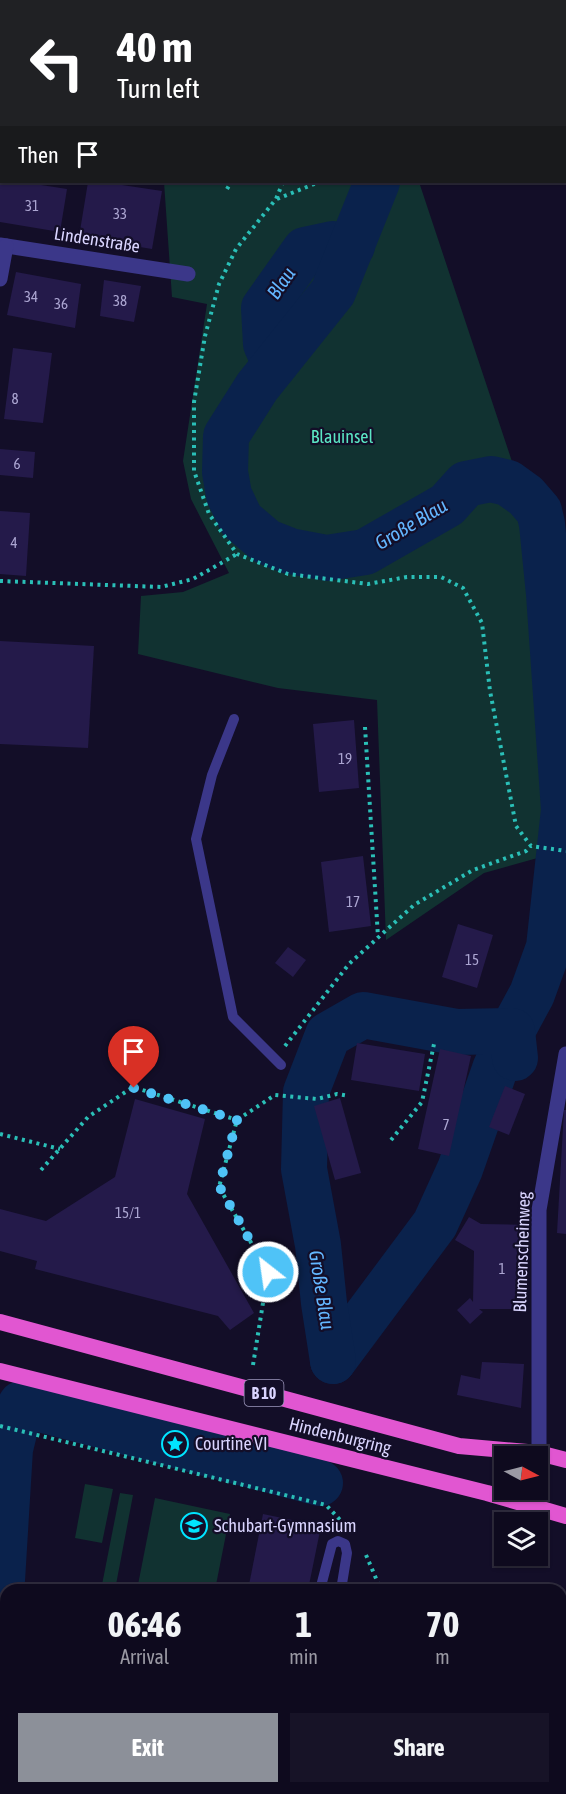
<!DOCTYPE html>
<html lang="en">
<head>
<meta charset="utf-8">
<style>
  :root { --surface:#0e0a1e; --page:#171327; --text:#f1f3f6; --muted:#9b9aa4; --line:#2e2b3c; --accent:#8c9099 }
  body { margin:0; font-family:"Asap Condensed",sans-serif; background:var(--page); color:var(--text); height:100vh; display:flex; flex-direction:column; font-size:22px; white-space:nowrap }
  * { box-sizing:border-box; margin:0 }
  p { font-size:20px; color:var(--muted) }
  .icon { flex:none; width:33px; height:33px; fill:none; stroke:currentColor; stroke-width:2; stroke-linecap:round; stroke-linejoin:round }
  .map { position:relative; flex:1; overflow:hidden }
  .details { position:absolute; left:0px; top:1584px; width:567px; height:210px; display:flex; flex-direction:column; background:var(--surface); border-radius:18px 18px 0 0; box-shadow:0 2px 4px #0004,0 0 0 2px var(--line) }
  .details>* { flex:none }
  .top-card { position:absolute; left:0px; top:0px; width:567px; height:183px; box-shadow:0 2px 4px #0004,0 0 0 2px var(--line); background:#202124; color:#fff; overflow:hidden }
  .needle { width:39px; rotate:97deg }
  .tools { position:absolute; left:494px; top:1446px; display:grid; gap:12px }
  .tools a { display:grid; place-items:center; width:54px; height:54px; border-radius:0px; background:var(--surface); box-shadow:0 2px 4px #0004,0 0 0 2px var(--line); font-size:30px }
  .pin { position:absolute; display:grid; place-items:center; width:51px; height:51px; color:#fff; margin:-62px -26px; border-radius:50% 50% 50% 0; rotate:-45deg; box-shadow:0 0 6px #0007 }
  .pin .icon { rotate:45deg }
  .me { position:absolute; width:66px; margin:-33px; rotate:330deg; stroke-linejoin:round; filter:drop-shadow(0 0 4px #0008) }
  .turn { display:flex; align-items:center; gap:21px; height:126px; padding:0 18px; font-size:27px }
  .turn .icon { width:78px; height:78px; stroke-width:2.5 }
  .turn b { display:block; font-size:42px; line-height:51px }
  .then { display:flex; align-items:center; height:57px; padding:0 18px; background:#0003; gap:12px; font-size:22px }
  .eta { display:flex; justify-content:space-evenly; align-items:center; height:102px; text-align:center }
  .eta b { font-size:36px; font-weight:700; line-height:42px }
  .primary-button { display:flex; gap:12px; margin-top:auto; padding:12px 18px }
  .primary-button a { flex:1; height:69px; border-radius:0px; background:var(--accent); color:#fff; font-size:24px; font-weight:700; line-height:69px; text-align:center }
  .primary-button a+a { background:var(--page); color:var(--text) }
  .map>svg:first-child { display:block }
  .green { fill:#113231 }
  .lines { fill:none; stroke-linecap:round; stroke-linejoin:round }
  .stream { stroke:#0a224c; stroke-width:8 }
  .river { stroke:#0a224c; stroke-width:46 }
  .building { fill:#241a4a }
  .path { stroke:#2abfb7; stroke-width:4; stroke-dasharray:3 4.5; stroke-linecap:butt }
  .service { stroke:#3b3789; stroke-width:10 }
  .minor { stroke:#3b3789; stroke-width:15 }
  .trunk { stroke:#e156d1; stroke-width:16 }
  .route { stroke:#4fc3f7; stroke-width:10; stroke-dasharray:0 18 }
  .labels { text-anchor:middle; stroke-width:4.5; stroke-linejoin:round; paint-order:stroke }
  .number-label { font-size:15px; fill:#aca6d2 }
  .shield { fill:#130e28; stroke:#9e99be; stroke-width:1.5 }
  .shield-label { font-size:16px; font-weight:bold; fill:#dad5ff }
  .street-label { font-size:18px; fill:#dad5ff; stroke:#130e28 }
  .park-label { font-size:18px; fill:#5be6c4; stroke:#130e28 }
  .poi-label { font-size:18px; fill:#dad5ff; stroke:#130e28; text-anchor:start }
  .water-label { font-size:20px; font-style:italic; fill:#63b6ff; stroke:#130e28 }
</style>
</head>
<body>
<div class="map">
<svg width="566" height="1794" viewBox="0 0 566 1794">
  <rect width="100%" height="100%" fill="#130e28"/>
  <g class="green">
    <path d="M86,0H566V147V2Z"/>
    <path d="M164,182H419L566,624V850L484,873L386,940L377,700L278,688L138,654L141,596L183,592L229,573L191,499L183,461L207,304L172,297Z"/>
    <path d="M85,1484L113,1489L102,1543L75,1538Z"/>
    <path d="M120,1493L133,1495L115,1590H101Z"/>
    <path d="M155,1498L230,1514L215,1590H137Z"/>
  </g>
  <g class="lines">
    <path class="stream" d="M0,1399L21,1404"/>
    <g class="river">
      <path d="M371,0L372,2"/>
      <path d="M275,364L266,344L264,308L305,250L333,244L352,246"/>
      <path d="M333,1361L435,1224L460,1169L495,1069L512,1031L532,994L549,947L564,810L549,594L542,524L539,511L526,496L508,483L491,479L466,484L447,505L365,552L327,558L290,551L267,542L241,520L229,495L225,472L226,436L257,387L333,292L377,182"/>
      <path d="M333,1361L324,1303L318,1245L304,1169L306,1092L328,1035L363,1015L456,1032L512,1031L515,1058"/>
      <path d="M0,1613L10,1449L21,1404L320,1483"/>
    </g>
  </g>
  <g class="building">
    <path d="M0,182H22L67,189L60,232L0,222Z"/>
    <path d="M88,182H102L162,191L152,249L79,237Z"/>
    <path d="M16,272L81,284L75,328L7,315Z"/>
    <path d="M104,280L141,286L134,322L100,316Z"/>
    <path d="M13,348L52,353L43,423L4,419Z"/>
    <path d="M0,449L35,452L33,478L0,475Z"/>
    <path d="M0,511L30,513L26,576L0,574Z"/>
    <path d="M0,641L94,646L88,748L0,744Z"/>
    <path d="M354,720L359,788L319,792L313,724Z"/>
    <path d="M363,856L371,926L329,932L321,862Z"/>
    <path d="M458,924L493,935L477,988L442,977Z"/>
    <path d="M288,947L306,960L293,977L275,963Z"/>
    <path d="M357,1043L425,1054L419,1091L351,1080Z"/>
    <path d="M440,1049L471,1056L449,1156L418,1149Z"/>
    <path d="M505,1086L525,1094L509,1135L489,1127Z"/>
    <path d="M340,1098L361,1173L335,1180L314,1106Z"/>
    <path d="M135,1099L205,1119L187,1194L254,1313L230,1330L218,1316L35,1269L37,1261L0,1251V1209L46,1221L115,1177Z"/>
    <path d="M564,1110H566V1234L557,1233Z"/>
    <path d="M469,1217L481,1224L529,1225L528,1252H517L516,1309H479L483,1312L470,1324L457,1310L470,1298L473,1302L474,1251L455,1240Z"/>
    <path d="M482,1362L524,1364L521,1408L457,1395L461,1375L480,1379Z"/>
    <path d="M263,1514L321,1526L308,1590H248Z"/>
    <path d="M84,1788H139L138,1794H83Z"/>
    <path d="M260,1788H313L312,1794H259Z"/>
    <path d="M400,1788H517L516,1794H423Z"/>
  </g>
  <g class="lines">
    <g class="path">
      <path d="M279,0L280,2"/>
      <path d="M431,0L432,2"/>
      <path d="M283,182L276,199L236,249L219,284L205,336L194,402V471L209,514L237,554L288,574L368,584L407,577H441L463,588L482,623L490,691L516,826L531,846L566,851"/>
      <path d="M227,189L231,182"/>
      <path d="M277,199L319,182"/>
      <path d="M0,581L161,587L193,579L237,554"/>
      <path d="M365,727L378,937"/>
      <path d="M285,1046L349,964L414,905L473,870L526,851L531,846"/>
      <path d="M0,1134L60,1149"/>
      <path d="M391,1140L422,1102L434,1044"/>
      <path d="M41,1170L88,1117L133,1087L237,1120"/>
      <path d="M253,1365L268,1272L219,1187L237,1120L275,1095L317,1099L337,1094L349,1096"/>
      <path d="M0,1426L326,1505L342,1522"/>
      <path d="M366,1555L381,1590"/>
      <path d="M561,1669H566"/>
      <path d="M246,1794L248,1788"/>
    </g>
    <g class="service">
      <path d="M234,719L212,775L196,839L233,1017L281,1065"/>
      <path d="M320,1590L332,1544L338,1541L345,1544L347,1553L341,1590"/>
      <path d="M561,1731L566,1733"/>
      <path d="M17,1794L18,1788"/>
    </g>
    <g class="minor">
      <path d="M0,245L188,274"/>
      <path d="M0,279L6,246"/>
      <path d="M539,1453V1210L566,1054"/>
      <path d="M561,1771L566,1762"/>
      <path d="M549,1794L552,1788"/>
    </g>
    <g class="trunk">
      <path d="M0,1322L459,1446L539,1453L566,1460"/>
      <path d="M0,1371L487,1493L566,1516"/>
    </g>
  </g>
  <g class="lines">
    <path class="route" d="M134,1088L237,1120L219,1186L268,1272"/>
  </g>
  <defs>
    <symbol id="sight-ring" viewBox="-11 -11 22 22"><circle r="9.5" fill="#130e28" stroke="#01e4ff" stroke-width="1.5"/><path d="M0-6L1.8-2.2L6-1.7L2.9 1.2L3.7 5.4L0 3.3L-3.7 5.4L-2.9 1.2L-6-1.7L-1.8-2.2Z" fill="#01e4ff"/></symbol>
    <symbol id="school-ring" viewBox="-11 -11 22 22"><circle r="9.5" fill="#130e28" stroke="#01e4ff" stroke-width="1.5"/><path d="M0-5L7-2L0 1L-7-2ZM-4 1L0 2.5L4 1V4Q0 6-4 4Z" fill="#01e4ff"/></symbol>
  </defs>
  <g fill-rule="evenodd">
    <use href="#sight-ring" x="160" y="1429" width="30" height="30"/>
    <use href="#school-ring" x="179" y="1511" width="30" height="30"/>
  </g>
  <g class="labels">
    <g class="number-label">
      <text x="32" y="211">31</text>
      <text x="120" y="219">33</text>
      <text x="31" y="302">34</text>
      <text x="120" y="306">38</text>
      <text x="61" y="309">36</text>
      <text x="15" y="404">8</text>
      <text x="17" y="469">6</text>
      <text x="14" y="548">4</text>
      <text x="345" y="764">19</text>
      <text x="353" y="907">17</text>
      <text x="472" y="965">15</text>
      <text x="446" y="1130">7</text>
      <text x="128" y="1218">15/1</text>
      <text x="502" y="1274">1</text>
    </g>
    <rect class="shield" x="244.5" y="1380" width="39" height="26" rx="4.5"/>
    <g class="shield-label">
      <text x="264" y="1399">B 10</text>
    </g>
    <g class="street-label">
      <text transform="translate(97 240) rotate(9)" y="6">Lindenstraße</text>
      <text transform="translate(522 1252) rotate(-88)" y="6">Blumenscheinweg</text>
      <text transform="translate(340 1436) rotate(14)" y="6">Hindenburgring</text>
    </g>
    <g class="park-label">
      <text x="342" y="443">Blauinsel</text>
    </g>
    <g class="poi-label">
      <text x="195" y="1450">Courtine VI</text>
      <text x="214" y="1532">Schubart-Gymnasium</text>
    </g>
    <g class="water-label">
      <text transform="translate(281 283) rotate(-55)" y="7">Blau</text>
      <text transform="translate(411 524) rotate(-31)" y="7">Große Blau</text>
      <text transform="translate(322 1290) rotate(81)" y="7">Große Blau</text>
    </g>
  </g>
</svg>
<div class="tools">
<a><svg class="needle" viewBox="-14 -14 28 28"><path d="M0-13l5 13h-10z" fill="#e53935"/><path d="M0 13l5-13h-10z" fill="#9b9aa4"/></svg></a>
<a><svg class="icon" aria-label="layers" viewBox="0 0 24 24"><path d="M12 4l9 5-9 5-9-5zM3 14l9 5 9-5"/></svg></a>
</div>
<div class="pin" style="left:134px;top:1088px;background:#d93025"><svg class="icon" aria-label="arrive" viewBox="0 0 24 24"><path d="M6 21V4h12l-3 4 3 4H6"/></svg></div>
<svg class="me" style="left:268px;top:1272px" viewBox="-20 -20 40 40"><circle r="17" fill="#4fc3f7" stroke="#fff" stroke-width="3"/><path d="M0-11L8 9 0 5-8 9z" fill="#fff"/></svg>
<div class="top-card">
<div class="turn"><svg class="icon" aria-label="left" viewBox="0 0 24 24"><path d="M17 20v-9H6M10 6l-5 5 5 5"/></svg><div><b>40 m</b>Turn left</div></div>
<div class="then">Then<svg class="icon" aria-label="arrive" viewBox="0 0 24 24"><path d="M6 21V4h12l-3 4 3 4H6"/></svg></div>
</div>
<section class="details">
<div class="eta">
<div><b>06:46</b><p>Arrival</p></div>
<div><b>1</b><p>min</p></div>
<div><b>70</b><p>m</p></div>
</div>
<div class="primary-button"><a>Exit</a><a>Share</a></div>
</section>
</div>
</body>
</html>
